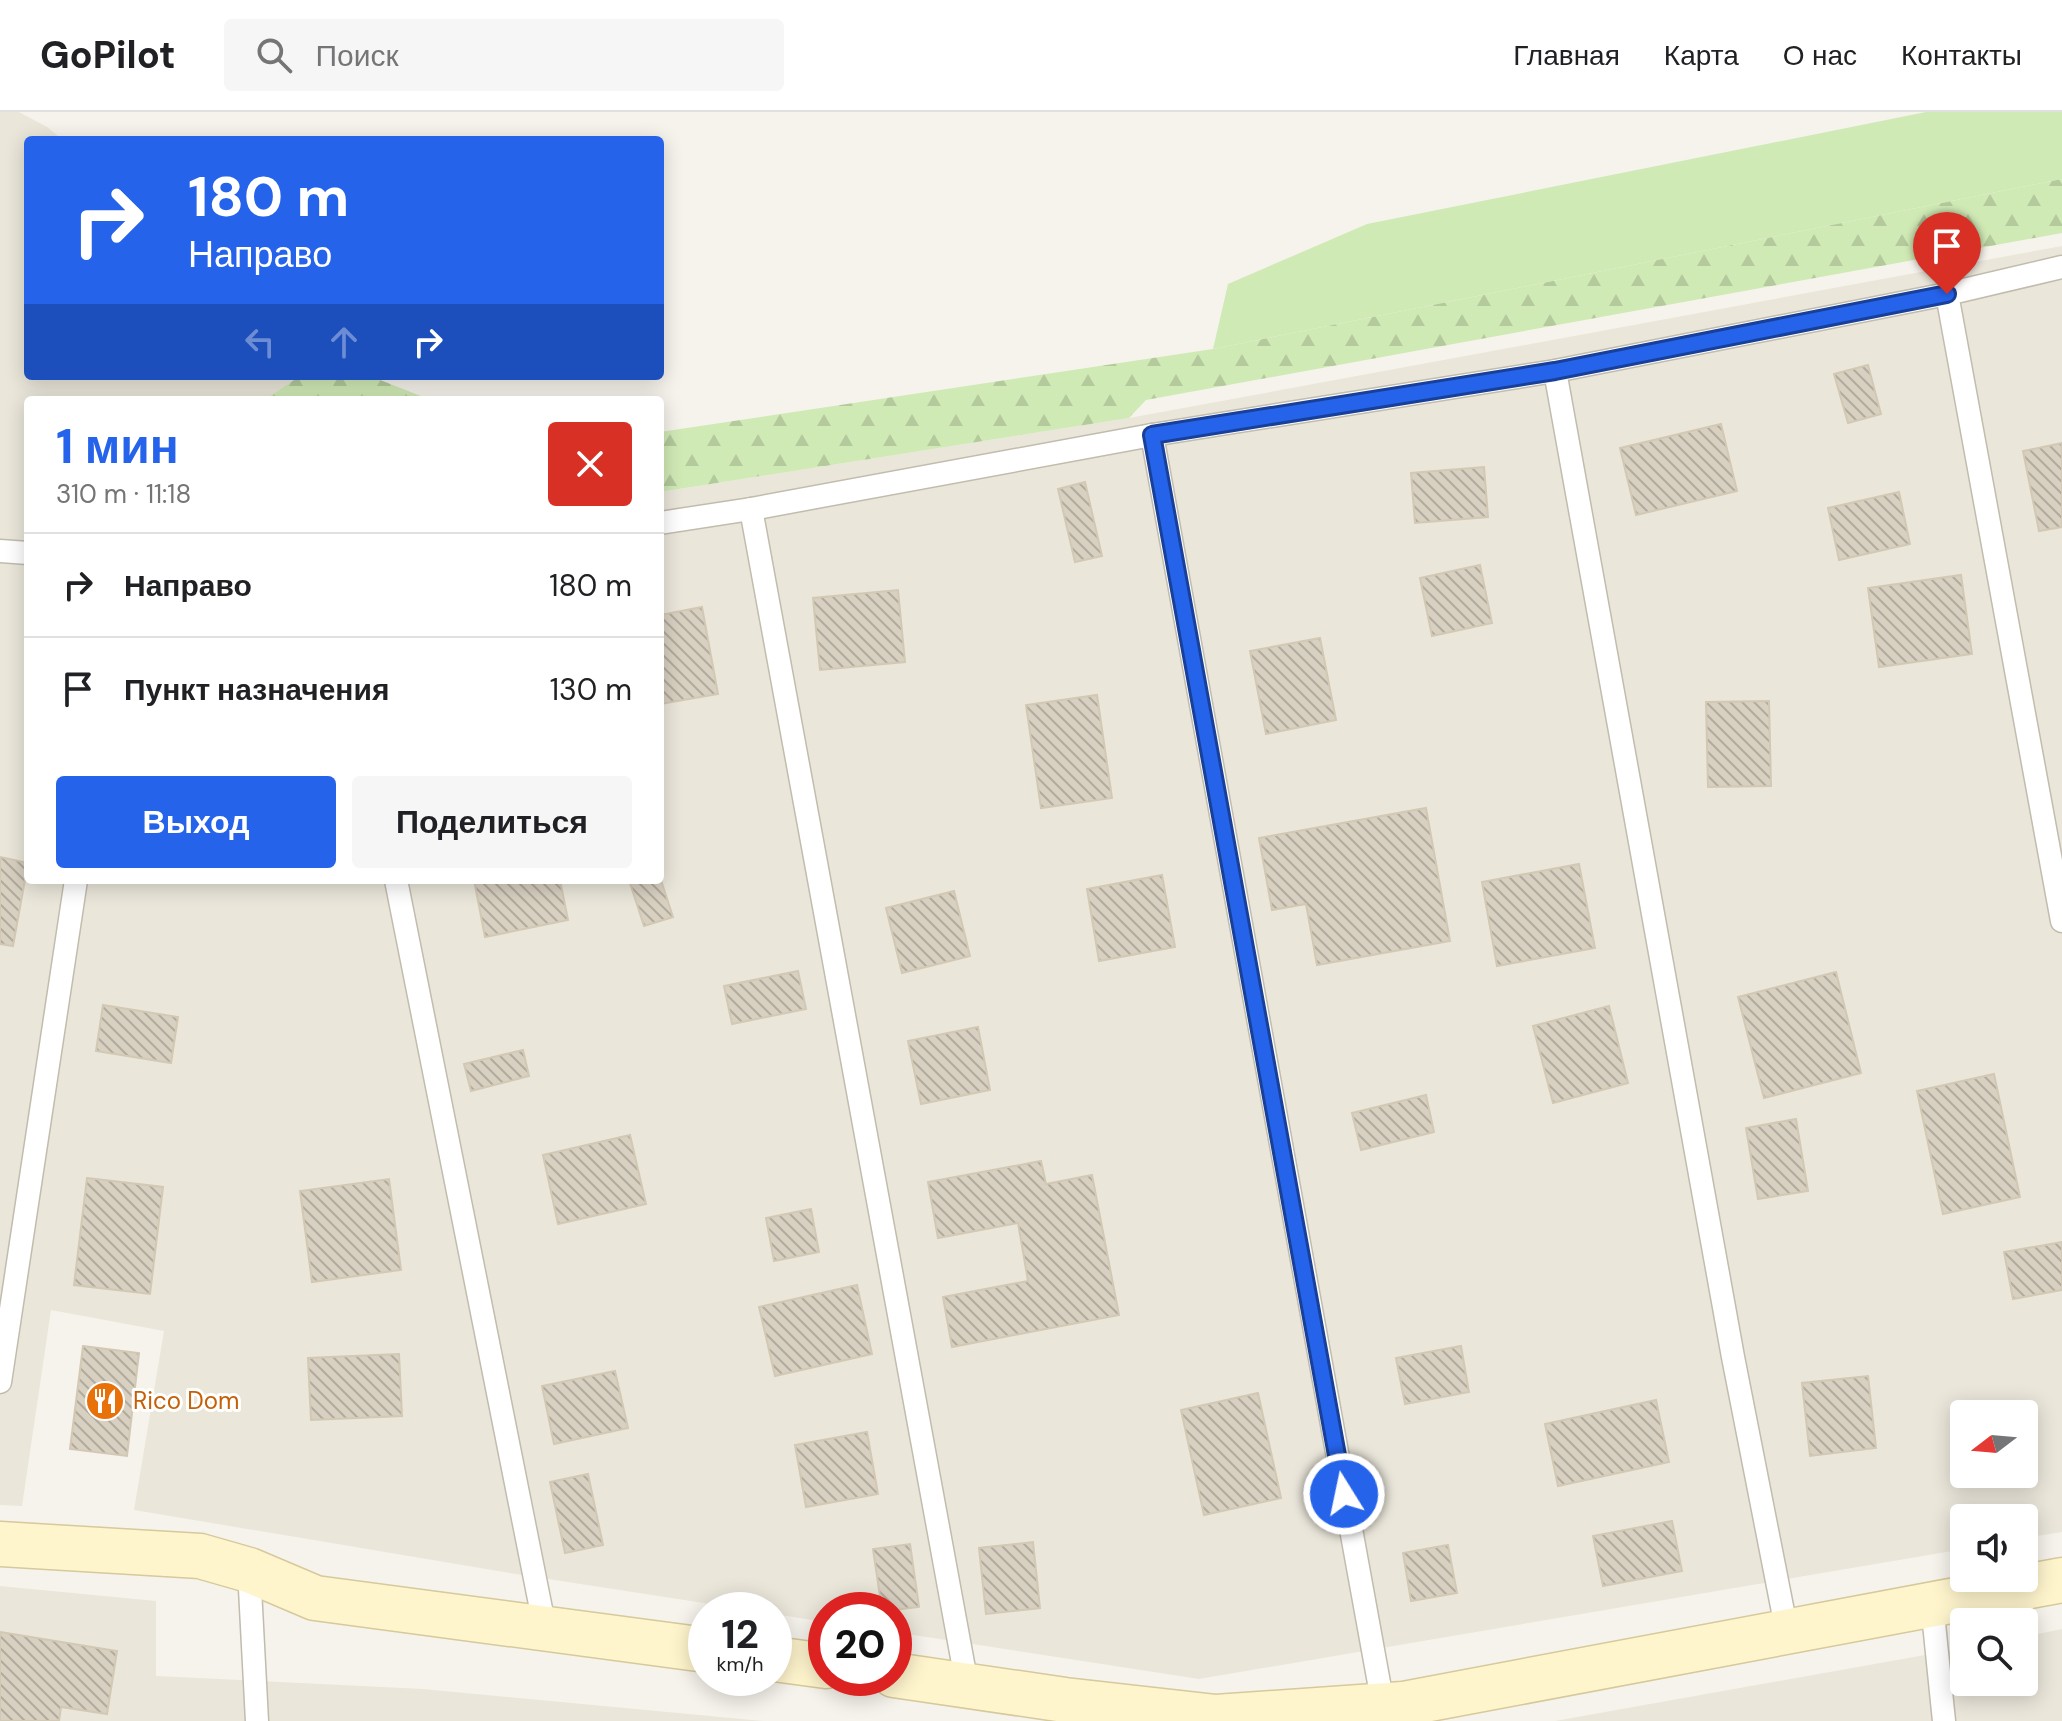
<!DOCTYPE html>
<html lang="ru">
<head>
<meta charset="utf-8">
<style>
  :root { --surface:#fff; --page:#f6f6f6; --text:#202124; --muted:#757577; --line:#e0e0e0; --accent:#2563eb }
  body { margin:0; font-family:"DM Sans",sans-serif; background:var(--page); color:var(--text); height:100vh; display:flex; flex-direction:column; font-size:30px; white-space:nowrap }
  * { box-sizing:border-box; margin:0 }
  p { font-size:26px; color:var(--muted) }
  .icon { flex:none; width:44px; height:44px; fill:none; stroke:currentColor; stroke-width:2; stroke-linecap:round; stroke-linejoin:round }
  .map { position:relative; flex:1; overflow:hidden }
  .panel { position:absolute; left:24px; top:284px; width:640px; height:488px; display:flex; flex-direction:column; background:var(--surface); border-radius:8px; box-shadow:0 4px 20px #0003 }
  .panel>* { flex:none }
  .banner { position:absolute; left:24px; top:24px; width:640px; height:244px; border-radius:8px; box-shadow:0 4px 20px #0003; background:#2563eb; color:#fff; overflow:hidden }
  .needle { width:52px; rotate:254deg }
  .buttons { position:absolute; left:1950px; top:1288px; display:grid; gap:16px }
  .buttons a { display:grid; place-items:center; width:88px; height:88px; border-radius:8px; background:var(--surface); box-shadow:0 4px 20px #0003; font-size:40px }
  .speed { position:absolute; left:688px; top:1480px; display:flex; gap:16px; font-size:40px; font-weight:700; text-align:center }
  .speed>* { display:grid; place-content:center; width:104px; height:104px; border-radius:50%; background:var(--surface); box-shadow:0 4px 20px #0003; line-height:1 }
  .speed small { font-size:20px; font-weight:400 }
  .speed .limit { border:12px solid #d22; background:#fff; color:#111 }
  .pin { position:absolute; display:grid; place-items:center; width:68px; height:68px; color:#fff; margin:-82px -34px; border-radius:50% 50% 50% 0; rotate:-45deg; box-shadow:0 0 8px #0007 }
  .pin .icon { rotate:45deg }
  .me { position:absolute; width:88px; margin:-44px; rotate:350deg; stroke-linejoin:round; filter:drop-shadow(0 0 6px #0008) }
  .turn { display:flex; align-items:center; gap:28px; height:168px; padding:0 32px; font-size:36px }
  .turn .icon { width:104px; height:104px; stroke-width:2.5 }
  .turn b { display:block; font-size:56px; line-height:68px }
  .lanes { display:flex; align-items:center; height:76px; padding:0 32px; background:#0003; justify-content:center; gap:40px; direction:ltr }
  .lanes .off { opacity:.35 }
  .round { display:grid; place-items:center; flex:none; width:84px; height:84px; border-radius:8px; background:var(--page) }
  .overview { display:flex; align-items:center; justify-content:space-between; height:136px; padding:0 32px }
  h1 { font-size:48px; font-weight:700; line-height:60px; color:var(--accent) }
  .button { display:flex; gap:16px; margin-top:auto; padding:16px 32px }
  .button a { flex:1; height:92px; border-radius:8px; background:var(--accent); color:#fff; font-size:32px; font-weight:700; line-height:92px; text-align:center }
  .button a+a { background:var(--page); color:var(--text) }
  ul { padding:0; list-style:none }
  li { display:flex; align-items:center; gap:24px; height:104px; padding:0 32px; border-top:2px solid var(--line) }
  li div { flex:1 }
  li b { display:block; font-size:30px }
  li em { font-style:normal }
  header { display:flex; align-items:center; gap:48px; box-sizing:border-box; height:112px; padding:0 40px; background:var(--surface); border-bottom:2px solid var(--line) }
  header strong { font-size:38px }
  nav { display:flex; gap:44px; margin-inline-start:auto; font-size:28px }
  .search { width:560px; height:72px; background:var(--page); display:flex; align-items:center; gap:20px; box-sizing:border-box; padding:0 28px; border-radius:8px; color:var(--muted); font-size:30px }
  .map>svg:first-child { display:block }
  .residential { fill:#eae6da; fill-rule:evenodd }
  .green { fill:#d0eab5 }
  .forest { fill:url(#forest-firs) }
  .building { fill:url(#building-back-hatch); stroke:#d3c8b4; stroke-width:2 }
  .lines { fill:none; stroke-linecap:round; stroke-linejoin:round }
  .lane-casing { stroke:#c2bcae; stroke-width:25 }
  .secondary-casing { stroke:#d6c99b; stroke-width:47 }
  .lane { stroke:#fff; stroke-width:22 }
  .secondary { stroke:#fff5cd; stroke-width:44 }
  .route-casing { stroke:#184099; stroke-width:20 }
  .route { stroke:#2563eb; stroke-width:14 }
  .labels { text-anchor:middle; stroke-width:6; stroke-linejoin:round; paint-order:stroke }
  .food-label { font-size:24px; fill:#c56008; stroke:#fff; text-anchor:start }
</style>
</head>
<body>
<header>
<strong>GoPilot</strong>
<div class="search"><svg class="icon" aria-label="search" viewBox="0 0 24 24"><circle cx="10" cy="10" r="6"/><path d="M15 15l6 6"/></svg>Поиск</div>
<nav><a>Главная</a><a>Карта</a><a>О нас</a><a>Контакты</a></nav>
</header>
<div class="map">
<svg width="2062" height="1609" viewBox="0 0 2062 1609">
  <defs>
    <pattern id="forest-firs" width="22" height="20" patternUnits="userSpaceOnUse" patternTransform="scale(2)"><rect width="22" height="20" fill="#d0eab5"/><path d="M5 1l3.5 6h-7zM16 11l3.5 6h-7z" fill="#b4ca9c"/></pattern>
    <pattern id="building-back-hatch" width="6" height="6" patternUnits="userSpaceOnUse" patternTransform="scale(2)"><rect width="6" height="6" fill="#d8d0c1"/><path d="M-1 5l2 2M0 0l6 6M5-1l2 2" fill="none" stroke="#b1ab9e"/></pattern>
  </defs>
  <rect width="100%" height="100%" fill="#f6f3ec"/>
  <g class="residential">
    <path d="M0,0H19L47,15L63,28H28V264H300L264,288H28V768H660V380L1129,306L2062,134V1420L2024,1426V1406H1964V1437L1199,1567L894,1520V1498H826V1510L774,1502V1498H749L516,1462L134,1398L164,1219L51,1198L22,1394L0,1393ZM1964,1302H2024V1362H1964Z"/>
    <path d="M0,1474L156,1489V1564L423,1577L763,1609H0Z"/>
    <path d="M2062,1517V1609H1555L1964,1536V1570H2024V1525Z"/>
  </g>
  <path class="green" d="M1926,0H2062V67L1213,237L1228,172L1367,112Z"/>
  <g class="forest">
    <path d="M2062,67V121L1146,288L1129,306L660,380V320L1213,237Z"/>
    <path d="M300,264H370L431,288H264Z"/>
  </g>
  <g class="building">
    <path d="M1868,253L1881,302L1848,311L1834,262Z"/>
    <path d="M1721,312L1737,379L1636,403L1620,336Z"/>
    <path d="M2062,331V415L2039,419L2023,339Z"/>
    <path d="M1484,355L1488,405L1415,411L1411,361Z"/>
    <path d="M1085,370L1102,444L1075,450L1058,377Z"/>
    <path d="M1899,380L1910,432L1839,448L1828,396Z"/>
    <path d="M1480,453L1492,511L1432,524L1420,466Z"/>
    <path d="M1961,463L1972,542L1879,555L1868,476Z"/>
    <path d="M898,478L905,550L820,558L813,486Z"/>
    <path d="M702,495L718,582L660,592V503Z"/>
    <path d="M1320,526L1336,608L1266,622L1250,539Z"/>
    <path d="M1097,583L1112,686L1041,696L1026,593Z"/>
    <path d="M1769,589L1771,674L1708,675L1706,590Z"/>
    <path d="M1426,696L1450,829L1317,853L1306,792L1272,798L1259,726Z"/>
    <path d="M0,745L28,751L13,834L0,832Z"/>
    <path d="M1579,752L1595,836L1497,854L1482,770Z"/>
    <path d="M1162,763L1175,835L1099,849L1087,777Z"/>
    <path d="M660,765L673,805L644,814L629,768H660Z"/>
    <path d="M474,768H560L568,808L485,825Z"/>
    <path d="M954,779L970,844L902,861L886,796Z"/>
    <path d="M798,859L806,897L732,912L724,874Z"/>
    <path d="M1836,860L1861,961L1764,986L1738,885Z"/>
    <path d="M103,893L178,905L171,951L96,939Z"/>
    <path d="M1609,894L1628,971L1553,991L1533,914Z"/>
    <path d="M978,915L990,978L921,992L908,929Z"/>
    <path d="M523,938L529,964L471,979L464,952Z"/>
    <path d="M1994,962L2020,1085L1943,1102L1917,979Z"/>
    <path d="M1426,983L1434,1020L1361,1038L1352,1001Z"/>
    <path d="M1796,1007L1808,1079L1758,1087L1746,1016Z"/>
    <path d="M630,1023L646,1092L558,1112L543,1043Z"/>
    <path d="M1041,1049L1046,1072L1092,1063L1119,1203L952,1235L943,1185L1028,1169L1018,1111L938,1126L928,1070Z"/>
    <path d="M87,1066L163,1075L150,1182L74,1173Z"/>
    <path d="M389,1067L401,1158L312,1170L300,1079Z"/>
    <path d="M811,1097L819,1140L774,1149L766,1106Z"/>
    <path d="M2062,1130V1178L2013,1187L2004,1140Z"/>
    <path d="M857,1173L872,1242L775,1264L759,1195Z"/>
    <path d="M83,1234L139,1241L127,1344L70,1337Z"/>
    <path d="M1461,1234L1469,1280L1405,1292L1396,1246Z"/>
    <path d="M399,1242L402,1304L311,1308L308,1246Z"/>
    <path d="M615,1259L628,1316L554,1332L542,1274Z"/>
    <path d="M1868,1264L1876,1336L1810,1344L1802,1271Z"/>
    <path d="M1258,1281L1281,1386L1204,1403L1181,1298Z"/>
    <path d="M1656,1288L1669,1350L1558,1374L1545,1312Z"/>
    <path d="M867,1320L878,1382L806,1395L795,1333Z"/>
    <path d="M588,1362L603,1433L565,1441L550,1370Z"/>
    <path d="M1672,1409L1682,1459L1603,1474L1593,1424Z"/>
    <path d="M1033,1430L1040,1496L986,1502L979,1436Z"/>
    <path d="M910,1432L919,1495L894,1498H882L873,1437Z"/>
    <path d="M1448,1433L1457,1481L1411,1489L1403,1441Z"/>
    <path d="M0,1520L117,1539L107,1602L61,1595L59,1609H0Z"/>
  </g>
  <g class="lines">
    <defs>
      <g id="lane">
        <path d="M2062,155L1947,182L2062,809"/>
        <path d="M1555,259L1947,182"/>
        <path d="M751,397L967,1573"/>
        <path d="M660,411L751,397L1152,323"/>
        <path d="M0,439L28,441"/>
        <path d="M396,768L545,1517"/>
        <path d="M0,1270L76,768"/>
        <path d="M249,1458L257,1609"/>
        <path d="M1932,1492L1944,1609"/>
        <path d="M1383,1593L1152,323L1555,259L1733,1245L1787,1520"/>
      </g>
      <g id="secondary">
        <path d="M0,1432L200,1444L249,1458L315,1486L706,1538"/>
        <path d="M774,1547L826,1554"/>
        <path d="M894,1563L1065,1588L1216,1605L1403,1592L2062,1468"/>
      </g>
    </defs>
    <use href="#lane" class="lane-casing"/>
    <use href="#secondary" class="secondary-casing"/>
    <use href="#lane" class="lane"/>
    <use href="#secondary" class="secondary"/>
  </g>
  <g class="lines">
    <defs>
      <path id="route" d="M1344,1382L1152,323L1555,259L1947,182"/>
    </defs>
    <use href="#route" class="route-casing"/>
    <use href="#route" class="route"/>
  </g>
  <defs>
    <symbol id="restaurant-disc" viewBox="-11 -11 22 22"><circle r="9.5" fill="#e8710a" stroke="#fff"/><path d="M-5-6h1v4h1v-4h1v4h1v-4h1v5L-1.5 .5V6h-2V.5L-5-1ZM5-6V6H3V1.5H1.5Q1.5-4 5-6Z" fill="#fff"/></symbol>
  </defs>
  <g fill-rule="evenodd">
    <use href="#restaurant-disc" x="83" y="1267" width="44" height="44"/>
  </g>
  <g class="labels">
    <g class="food-label">
      <text x="133" y="1297">Rico Dom</text>
    </g>
  </g>
</svg>
<div class="buttons">
<a><svg class="needle" viewBox="-14 -14 28 28"><path d="M0-13l5 13h-10z" fill="#e53935"/><path d="M0 13l5-13h-10z" fill="#757577"/></svg></a>
<a><svg class="icon" aria-label="sound" viewBox="0 0 24 24"><path d="M4 9h4l5-4v14l-5-4H4zM17 9q2 3 0 6"/></svg></a>
<a><svg class="icon" aria-label="search" viewBox="0 0 24 24"><circle cx="10" cy="10" r="6"/><path d="M15 15l6 6"/></svg></a>
</div>
<div class="speed"><div>12<small>km/h</small></div><div class="limit">20</div></div>
<div class="pin" style="left:1947px;top:182px;background:#d93025"><svg class="icon" aria-label="arrive" viewBox="0 0 24 24"><path d="M6 21V4h12l-3 4 3 4H6"/></svg></div>
<svg class="me" style="left:1344px;top:1382px" viewBox="-20 -20 40 40"><circle r="17" fill="#2563eb" stroke="#fff" stroke-width="3"/><path d="M0-11L8 9 0 5-8 9z" fill="#fff"/></svg>
<div class="banner">
<div class="turn"><svg class="icon" aria-label="right" viewBox="0 0 24 24"><path d="M7 20v-9h11M14 6l5 5-5 5"/></svg><div><b>180 m</b>Направо</div></div>
<div class="lanes"><svg class="icon off" aria-label="left" viewBox="0 0 24 24"><path d="M17 20v-9H6M10 6l-5 5 5 5"/></svg><svg class="icon off" aria-label="ahead" viewBox="0 0 24 24"><path d="M12 20V5M6 11l6-6 6 6"/></svg><svg class="icon" aria-label="right" viewBox="0 0 24 24"><path d="M7 20v-9h11M14 6l5 5-5 5"/></svg></div>
</div>
<section class="panel">
<div class="overview"><div><h1>1 мин</h1><p>310 m · 11:18</p></div><a class="round" style="background:#d93025;color:#fff"><svg class="icon" aria-label="close" viewBox="0 0 24 24"><path d="M6 6l12 12M18 6L6 18"/></svg></a></div>
<ul>
<li><svg class="icon" aria-label="right" viewBox="0 0 24 24"><path d="M7 20v-9h11M14 6l5 5-5 5"/></svg><div><b>Направо</b></div><em>180 m</em></li>
<li><svg class="icon" aria-label="arrive" viewBox="0 0 24 24"><path d="M6 21V4h12l-3 4 3 4H6"/></svg><div><b>Пункт назначения</b></div><em>130 m</em></li>
</ul>
<div class="button"><a>Выход</a><a>Поделиться</a></div>
</section>
</div>
</body>
</html>
